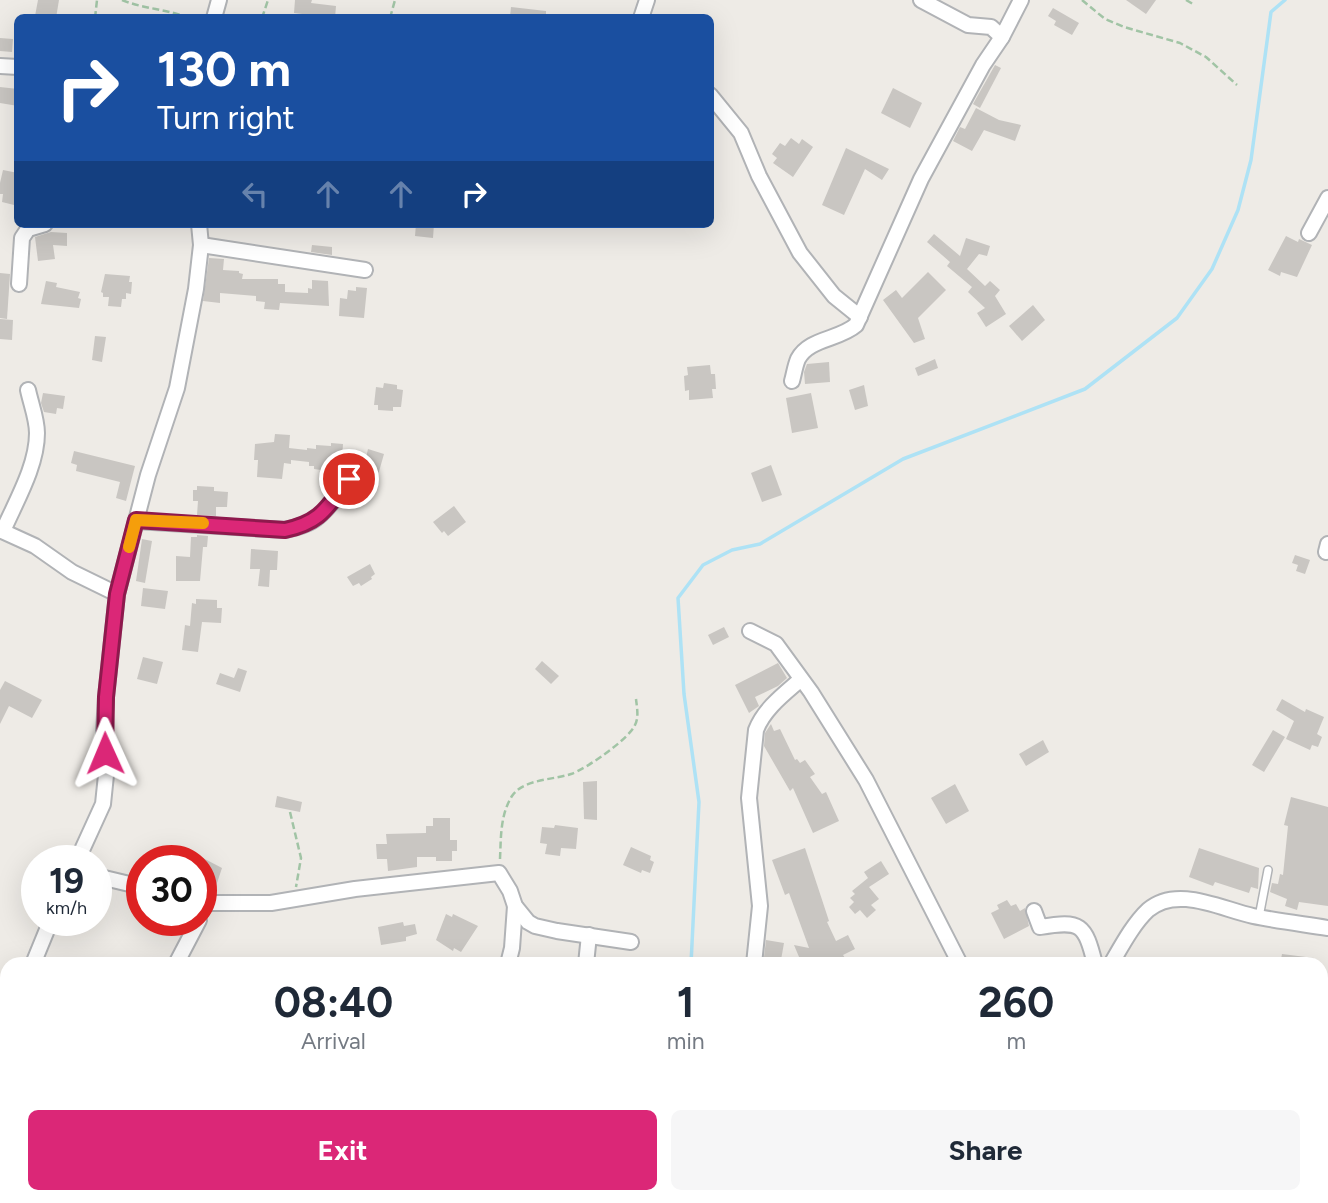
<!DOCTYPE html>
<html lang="en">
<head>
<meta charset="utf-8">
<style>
  :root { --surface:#fff; --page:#f6f6f7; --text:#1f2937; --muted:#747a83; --accent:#db2777 }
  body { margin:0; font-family:Figtree,sans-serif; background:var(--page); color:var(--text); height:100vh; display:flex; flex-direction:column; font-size:26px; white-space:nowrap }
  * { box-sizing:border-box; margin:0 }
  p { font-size:23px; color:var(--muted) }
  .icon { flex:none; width:38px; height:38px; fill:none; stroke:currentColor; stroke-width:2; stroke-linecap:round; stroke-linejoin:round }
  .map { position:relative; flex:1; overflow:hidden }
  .side { position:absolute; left:0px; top:957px; width:1328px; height:247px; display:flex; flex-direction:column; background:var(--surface); border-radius:21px 21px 0 0; box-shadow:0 7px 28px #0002 }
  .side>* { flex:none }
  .hud { position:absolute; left:14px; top:14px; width:700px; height:214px; border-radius:10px; box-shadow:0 7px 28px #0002; background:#1a4fa0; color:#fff; overflow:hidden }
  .speed { position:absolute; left:21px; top:845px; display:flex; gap:14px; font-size:35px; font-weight:700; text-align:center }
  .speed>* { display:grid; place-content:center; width:91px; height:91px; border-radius:50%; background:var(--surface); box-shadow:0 7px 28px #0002; line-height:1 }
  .speed small { font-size:18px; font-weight:400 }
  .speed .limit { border:10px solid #d22; background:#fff; color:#111 }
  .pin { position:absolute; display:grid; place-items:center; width:60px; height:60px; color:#fff; margin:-30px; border:4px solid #fff; border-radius:50%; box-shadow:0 2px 7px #0007 }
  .me { position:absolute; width:77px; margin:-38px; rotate:359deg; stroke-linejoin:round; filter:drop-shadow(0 0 5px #0008) }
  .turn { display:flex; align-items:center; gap:24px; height:147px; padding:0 28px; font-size:32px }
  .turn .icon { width:91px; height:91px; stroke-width:2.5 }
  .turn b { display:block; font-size:49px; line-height:60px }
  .lanes { display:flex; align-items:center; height:66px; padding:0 28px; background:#0003; justify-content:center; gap:35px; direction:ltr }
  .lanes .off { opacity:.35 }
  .eta { display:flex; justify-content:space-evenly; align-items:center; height:119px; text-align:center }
  .eta b { font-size:42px; font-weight:700; line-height:49px }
  .button { display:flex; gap:14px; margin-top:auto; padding:14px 28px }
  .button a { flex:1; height:80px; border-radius:10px; background:var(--accent); color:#fff; font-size:28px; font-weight:700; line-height:80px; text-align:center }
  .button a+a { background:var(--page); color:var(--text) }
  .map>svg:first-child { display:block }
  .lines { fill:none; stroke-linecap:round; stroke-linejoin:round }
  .stream { stroke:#aee2f5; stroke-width:3.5 }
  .building { fill:#c9c6c2 }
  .service-casing { stroke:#b1b3b6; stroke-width:10 }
  .minor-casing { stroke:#b1b3b6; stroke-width:18 }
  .path { stroke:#a1c4a5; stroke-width:2.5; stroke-dasharray:7 3.5; stroke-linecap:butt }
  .service { stroke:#fff; stroke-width:7 }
  .minor { stroke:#fff; stroke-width:14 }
  .route-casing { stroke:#8e194d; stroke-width:18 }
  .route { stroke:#db2777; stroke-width:12 }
  .slow { stroke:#f59e0b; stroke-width:12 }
</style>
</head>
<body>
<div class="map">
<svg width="1328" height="1203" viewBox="0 0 1328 1203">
  <rect width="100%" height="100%" fill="#eeebe6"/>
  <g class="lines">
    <g class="stream">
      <path d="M691,964L699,802L684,694L678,598L703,565L732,550L760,544L903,459L1085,389L1177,318L1212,269L1238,210L1251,160L1271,12L1285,0"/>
      <path d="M639,1203L640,1197"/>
    </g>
  </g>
  <g class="building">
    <path d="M38,0H59L56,18L35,16Z"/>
    <path d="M295,0H312L311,3L336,6L335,18L294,13Z"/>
    <path d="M1126,0H1156L1146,14Z"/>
    <path d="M511,7L546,11V18L510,17Z"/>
    <path d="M1053,8L1079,23L1072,35L1054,25L1056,21L1048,16Z"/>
    <path d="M0,38L13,39L12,52L0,51Z"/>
    <path d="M995,65L1001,68L980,108L973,104Z"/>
    <path d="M0,87L18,89V106L0,103Z"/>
    <path d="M893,88L922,103L910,128L881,113Z"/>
    <path d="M976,108L999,120L1021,125L1015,141L984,130L972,151L953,141L960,127L965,129Z"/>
    <path d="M791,138L799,144L802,139L813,147L793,177L773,163L777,158L772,154L780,143L785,146Z"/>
    <path d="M846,148L889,169L882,180L865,169L844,215L822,205Z"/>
    <path d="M3,170L18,173V206L2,202L3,194H0V183Z"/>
    <path d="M416,224H434L433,238L415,236Z"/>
    <path d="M51,232L67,233V246L53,245L55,259L38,261L35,237Z"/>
    <path d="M934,234L960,256L966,238L990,246L987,256L979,254L967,269L985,286L990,281L1000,290L995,296L1006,314L986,327L977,313L985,308L968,292L972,287L947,266L950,262L927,242Z"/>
    <path d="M1286,236L1298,242L1299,239L1312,245L1297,277L1281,272L1280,276L1268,270Z"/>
    <path d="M312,245L332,247V255L311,252Z"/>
    <path d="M209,258L224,259L223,270L239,271V273L243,274L242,279H278V284H285V292L308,293V288L312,289V280L328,281L329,306L280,303L279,310L264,309L265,302L256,301V296L220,293V303L203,301Z"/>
    <path d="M928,272L946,290L918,318L925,339L914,343L883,300L896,290L902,298Z"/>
    <path d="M0,273L10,274L7,319L0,318Z"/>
    <path d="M105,274L130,276L129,282H132L131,294L126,293V299H122L121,307L108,306L109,297H103V293L101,292Z"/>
    <path d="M46,281L57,283L56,287L80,292L78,298L81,299L79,308L41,304Z"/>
    <path d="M356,287L367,288L364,318L339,316L340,298L347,299L348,290L356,291Z"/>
    <path d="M1033,305L1045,320L1022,341L1009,326Z"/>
    <path d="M0,319L13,320L12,340L0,339Z"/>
    <path d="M95,336L106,337L102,362L92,360Z"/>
    <path d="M935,359L938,368L918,376L915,368Z"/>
    <path d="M829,362L830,382L805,384L804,372L807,364Z"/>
    <path d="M710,365L711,374H715L716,389H712L713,398L689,400V390L685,391L684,376L688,375L687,367Z"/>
    <path d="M384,383L397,385V389L403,390L401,407H393V411L378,410V405H374L376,387L383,388Z"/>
    <path d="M864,385L868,406L855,410L849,390Z"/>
    <path d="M43,393L65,396L63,409L57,408L56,414L44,412L41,403Z"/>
    <path d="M811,393L818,428L792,433L786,398Z"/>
    <path d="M275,434L290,435L289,448L307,450V448L316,449V445L331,446V443L343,444L341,473L330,472V476L320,475L321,470L314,469V466H309V462L291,460V464L284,463L282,479L257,477L258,460H254L255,444L274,442Z"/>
    <path d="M368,449L384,454L378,475L363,471Z"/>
    <path d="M74,451L135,466L126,501L116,498L120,482L76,471L77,465L71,463Z"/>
    <path d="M771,465L782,495L762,502L751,473Z"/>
    <path d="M197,486L214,487V491L228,492L227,507H216V516L197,515L198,501H193V490H197Z"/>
    <path d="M454,506L466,522L448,536L444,531L442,533L433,522Z"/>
    <path d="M197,535L208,536L207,547H203L200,581H176V556L190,557L191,537H197Z"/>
    <path d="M142,539L152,541L145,583L136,581Z"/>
    <path d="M251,549L278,551L277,570H270L269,587L258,586L260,569H250Z"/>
    <path d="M1295,555L1310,560L1305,574L1296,571L1298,565L1292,563Z"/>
    <path d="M370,564L375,574L371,577L372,579L361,586L359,583L353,586L347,577Z"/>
    <path d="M143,588L168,591L165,609L141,606Z"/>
    <path d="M196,599L217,600V608H222L221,623L202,622L198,652L182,650L185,625L190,626L192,603L196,604Z"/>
    <path d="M724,627L729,637L713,645L708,635Z"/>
    <path d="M143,657L163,662L157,684L137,679Z"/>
    <path d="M542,661L559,676L551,684L535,669Z"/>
    <path d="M778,663L787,678L778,686L755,697L759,706L749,713L735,685Z"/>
    <path d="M238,668L247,671L240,692L216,684L220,673L234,678Z"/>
    <path d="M5,681L42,700L32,718L9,706L0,724V690Z"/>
    <path d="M1282,699L1305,712L1306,709L1324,717L1317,734L1322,737L1318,747L1312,745L1310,750L1286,739L1294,721L1276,710Z"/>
    <path d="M771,724L774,731L780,729L795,760L797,759L800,763L805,760L815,774L810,777L822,794L826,792L839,821L813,833L793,788L790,791L764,746L765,733Z"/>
    <path d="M1273,730L1285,737L1264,772L1252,765Z"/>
    <path d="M1043,740L1049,752L1026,766L1019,754Z"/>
    <path d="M597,781V820L584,819L583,782Z"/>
    <path d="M955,784L969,811L946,824L931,798Z"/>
    <path d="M277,796L302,802L300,812L275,807Z"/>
    <path d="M1291,797L1328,807V906L1299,902L1297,910L1285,906L1287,899L1270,892L1272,883L1278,884L1280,874L1283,875L1288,826L1284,825Z"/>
    <path d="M433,818H450V840H457V851H452V861H436V857H417V867L388,871L387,859H377L376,844H387L386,834L426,833V826H433Z"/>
    <path d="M555,825L578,828L576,849L561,848L560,856L545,854L547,844L540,843L542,827L554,828Z"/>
    <path d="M631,847L651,856L650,860L654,862L650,873L642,870L641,873L623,865Z"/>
    <path d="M805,848L829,921L827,922L836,941L848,935L855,949L843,955L845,958L834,964L830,957L813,964H802L794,945L809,948L789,893L785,895L772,860Z"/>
    <path d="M1199,848L1259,868L1258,889L1251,887L1249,893L1215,882L1213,886L1189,877Z"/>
    <path d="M201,857L222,868L215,889L201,883Z"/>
    <path d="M881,861L889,874L869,887L879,899L871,905L876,910L867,918L860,910L855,914L849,907L854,902L850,898L855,894L852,891L868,878L864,872Z"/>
    <path d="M1007,900L1011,906L1016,904L1020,911L1025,908L1029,926L1004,939L991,913L999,909L997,905Z"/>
    <path d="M446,914L452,917L453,914L478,926L461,952L454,948L453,951L436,940Z"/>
    <path d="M403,922L404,926L415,924L417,934L406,937V941L381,945L378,927Z"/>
    <path d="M766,940L784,943L781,960L764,957Z"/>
    <path d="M1282,954L1314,958V964H1280Z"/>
  </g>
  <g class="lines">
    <defs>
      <path id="service" d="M1259,917L1268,870"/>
      <g id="minor">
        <path d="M921,0L968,25L991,27L1002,37"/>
        <path d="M214,18L219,0"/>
        <path d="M641,18L647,0"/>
        <path d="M0,66L18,67"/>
        <path d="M710,95L741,133L759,176L800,253L834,296L860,317"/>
        <path d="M1309,233L1328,198"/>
        <path d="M201,245L365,270"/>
        <path d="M19,284L22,238L28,229L45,224"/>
        <path d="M792,381C794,374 795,366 798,359C809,338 839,340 856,325L921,179L983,65L1002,37L1021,0"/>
        <path d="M136,521L285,530C294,528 304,526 312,521C327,513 347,483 354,468"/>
        <path d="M0,530L35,546L72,572L117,594"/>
        <path d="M3,531C16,501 37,466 37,433C37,419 31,404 28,390"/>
        <path d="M1326,552L1328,544"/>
        <path d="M750,631L776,644L811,692L866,780L960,964"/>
        <path d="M77,861L103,804L106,775L104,731L106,697L117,594L148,475L177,388L196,289L201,245L199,224"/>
        <path d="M96,876L142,887"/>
        <path d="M201,903H271L355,889L499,873L510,891L515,906L528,922L535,926L557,931L631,942"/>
        <path d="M1034,911L1040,927C1081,920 1085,924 1095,964"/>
        <path d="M33,964L51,920"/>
        <path d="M176,964L199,920"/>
        <path d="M508,964L512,948L515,906"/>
        <path d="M586,964L589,935"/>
        <path d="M754,964L760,906L749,798L756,730C764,709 784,694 800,680"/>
        <path d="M1111,964C1121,947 1133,924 1148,910C1177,885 1221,909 1253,916C1277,921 1303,924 1328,928"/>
        <path d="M0,1036L7,1032"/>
        <path d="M0,1080L7,1079"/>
        <path d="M1321,1192L1328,1170"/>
        <path d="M13,1197L14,1203"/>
        <path d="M396,1197L410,1203"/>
        <path d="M529,1197L559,1203"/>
        <path d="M798,1197L801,1203"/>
        <path d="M82,1203L85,1197"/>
        <path d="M357,1203L358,1197"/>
        <path d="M503,1203L506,1197"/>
        <path d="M1058,1203L1066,1199"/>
      </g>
    </defs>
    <use href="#service" class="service-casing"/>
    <use href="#minor" class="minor-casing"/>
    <g class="path">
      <path d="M122,0C144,9 167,9 189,18"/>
      <path d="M1082,0L1105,19L1124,27L1180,43L1206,57L1237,85"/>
      <path d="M1186,0L1193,4"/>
      <path d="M95,18L97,0"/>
      <path d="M262,18L268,0"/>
      <path d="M390,18L395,0"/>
      <path d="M290,812L301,858L296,887"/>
      <path d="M500,859C501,838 500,815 512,796C523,779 553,780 571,774C586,769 629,739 635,725C639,717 637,708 636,699"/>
    </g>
    <use href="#service" class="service"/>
    <use href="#minor" class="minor"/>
  </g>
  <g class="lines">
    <defs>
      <path id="route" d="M105,753L106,697L117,594L136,520L285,530C322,522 327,507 349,479"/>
    </defs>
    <use href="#route" class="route-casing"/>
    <use href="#route" class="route"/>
    <path class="slow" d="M129,547L136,520L203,523"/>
  </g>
</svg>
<div class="speed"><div>19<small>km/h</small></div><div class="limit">30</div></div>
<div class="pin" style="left:349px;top:479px;background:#d93025"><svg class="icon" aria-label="arrive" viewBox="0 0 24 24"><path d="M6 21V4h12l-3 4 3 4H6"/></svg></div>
<svg class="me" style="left:105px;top:753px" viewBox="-20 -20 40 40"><path d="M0-17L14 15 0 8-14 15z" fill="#db2777" stroke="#fff" stroke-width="4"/></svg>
<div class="hud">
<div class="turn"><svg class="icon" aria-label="right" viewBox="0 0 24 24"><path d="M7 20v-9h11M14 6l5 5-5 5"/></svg><div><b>130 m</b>Turn right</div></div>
<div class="lanes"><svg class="icon off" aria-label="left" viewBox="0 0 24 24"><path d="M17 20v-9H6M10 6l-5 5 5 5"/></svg><svg class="icon off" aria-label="ahead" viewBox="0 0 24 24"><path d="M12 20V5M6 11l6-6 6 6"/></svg><svg class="icon off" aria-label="ahead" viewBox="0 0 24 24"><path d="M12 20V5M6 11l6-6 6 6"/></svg><svg class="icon" aria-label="right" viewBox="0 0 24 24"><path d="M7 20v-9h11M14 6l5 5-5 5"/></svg></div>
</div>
<section class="side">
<div class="eta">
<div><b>08:40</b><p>Arrival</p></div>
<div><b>1</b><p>min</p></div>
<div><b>260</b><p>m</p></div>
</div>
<div class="button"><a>Exit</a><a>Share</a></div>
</section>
</div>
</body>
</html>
